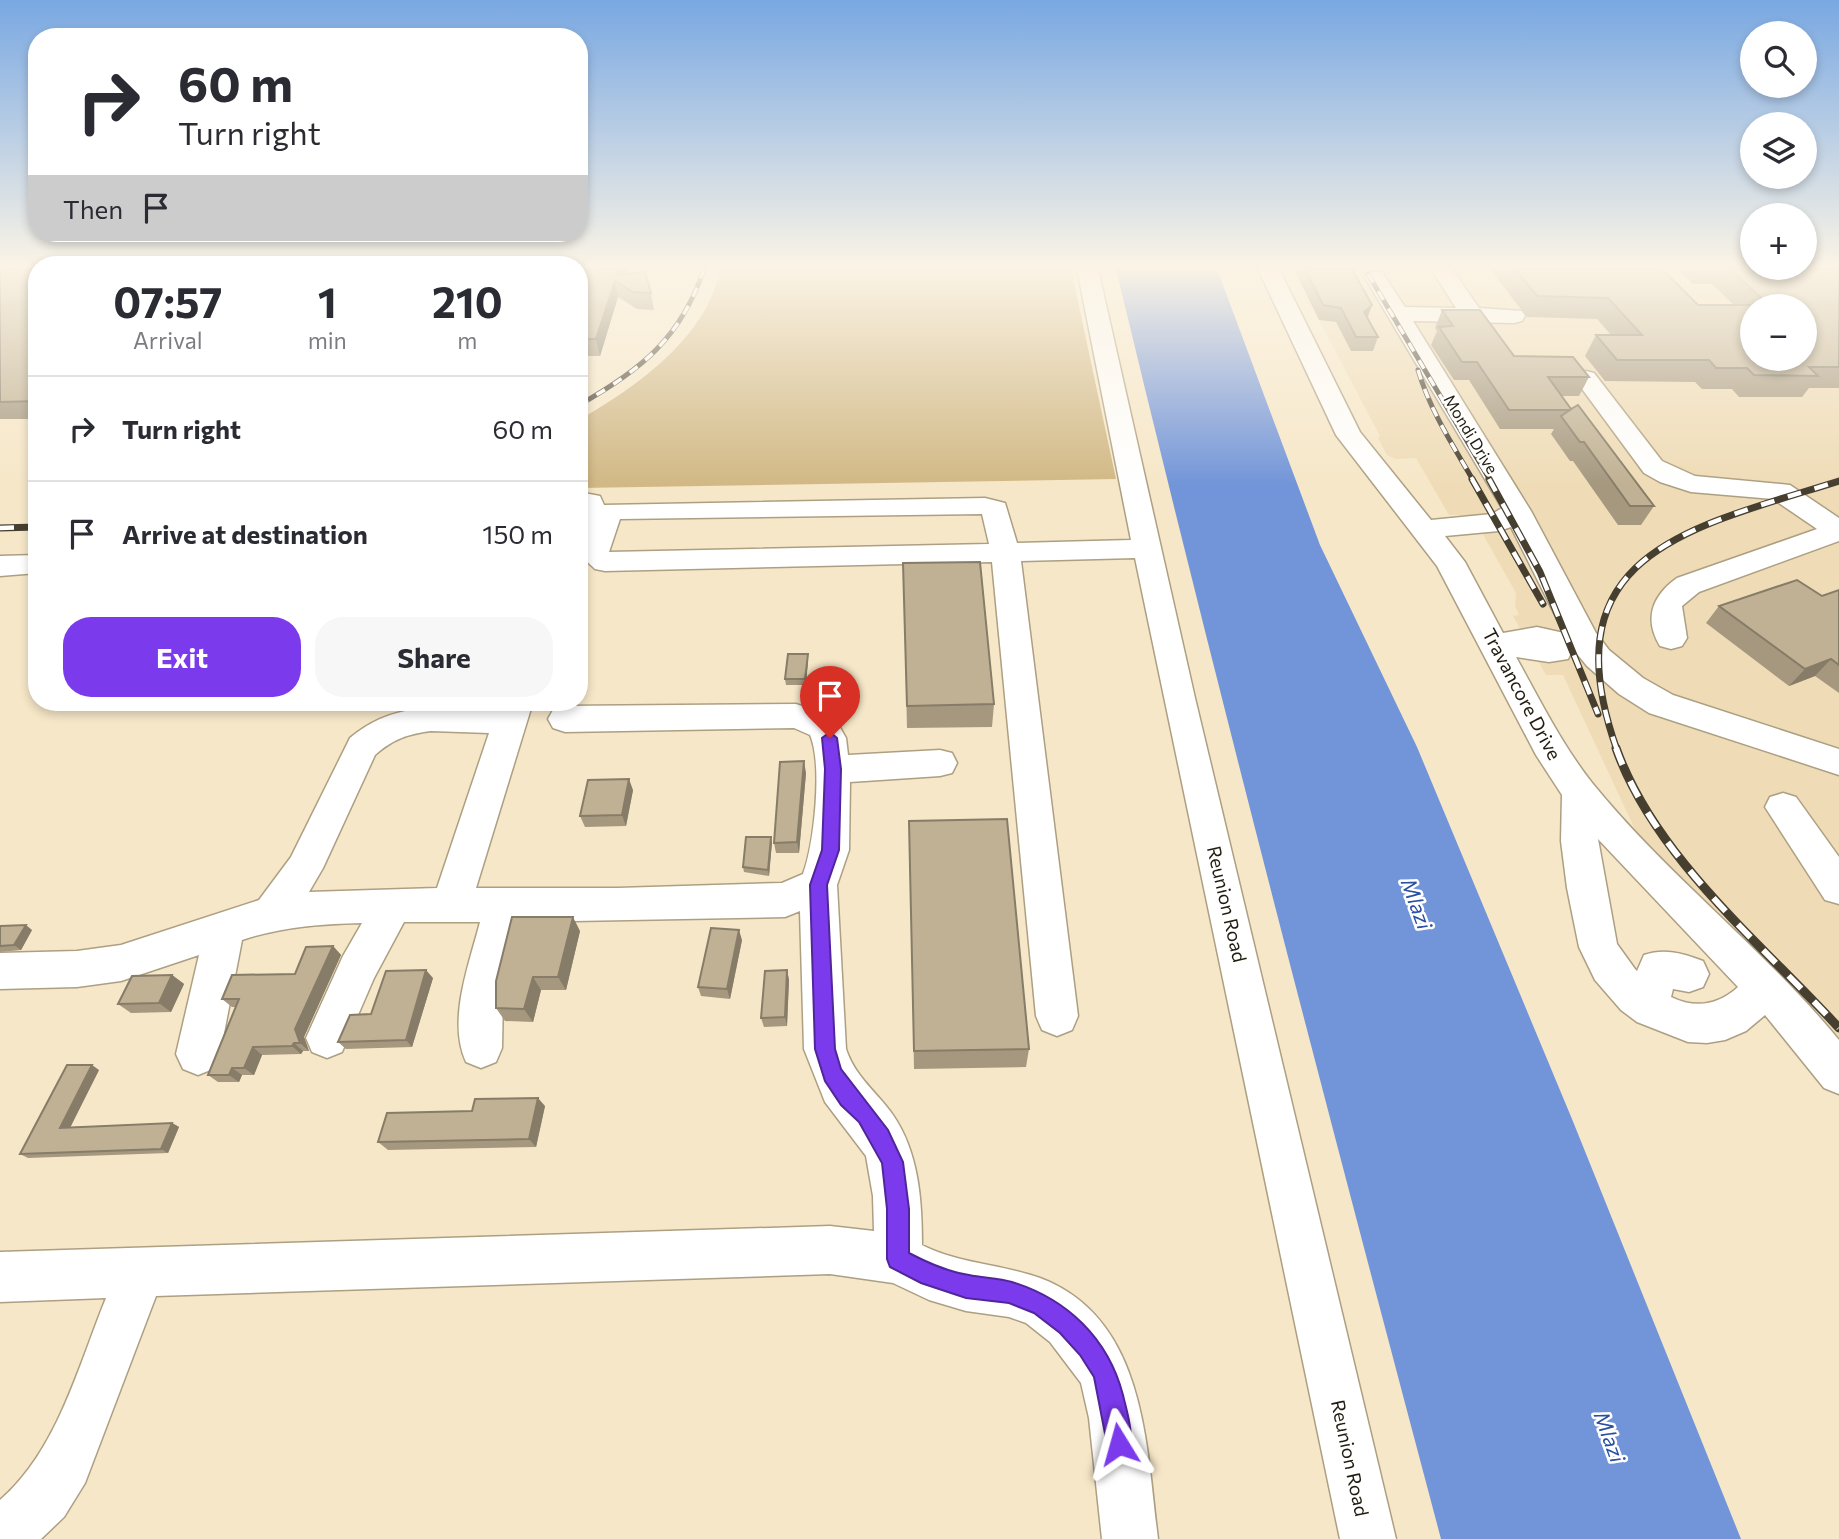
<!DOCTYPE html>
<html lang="en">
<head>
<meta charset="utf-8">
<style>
  :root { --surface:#fff; --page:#f7f7f7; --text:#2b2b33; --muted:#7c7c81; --line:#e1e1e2; --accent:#7c3aed }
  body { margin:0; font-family:Commissioner,sans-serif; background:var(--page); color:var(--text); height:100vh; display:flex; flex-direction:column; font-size:26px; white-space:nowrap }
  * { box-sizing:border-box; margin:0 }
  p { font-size:23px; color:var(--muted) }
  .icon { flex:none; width:38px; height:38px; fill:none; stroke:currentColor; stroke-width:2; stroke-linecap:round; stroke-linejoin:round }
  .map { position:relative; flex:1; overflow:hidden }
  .details { position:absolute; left:28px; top:256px; width:560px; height:455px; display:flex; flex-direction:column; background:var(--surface); border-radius:28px; box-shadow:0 4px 10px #0003 }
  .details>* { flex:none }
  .guide { position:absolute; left:28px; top:28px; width:560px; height:214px; border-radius:28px; box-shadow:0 4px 10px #0003; background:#fff; color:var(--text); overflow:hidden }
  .buttons { position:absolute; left:1740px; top:21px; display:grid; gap:14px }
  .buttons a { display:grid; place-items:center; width:77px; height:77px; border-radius:50%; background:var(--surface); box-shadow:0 4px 10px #0003; font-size:35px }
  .pin { position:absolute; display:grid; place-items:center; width:60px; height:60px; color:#fff; margin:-72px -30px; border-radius:50% 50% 50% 0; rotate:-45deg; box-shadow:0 0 7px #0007 }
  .pin .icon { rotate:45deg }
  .me { position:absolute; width:77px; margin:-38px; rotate:352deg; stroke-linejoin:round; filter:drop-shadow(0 0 5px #0008) }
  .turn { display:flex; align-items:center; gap:24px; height:147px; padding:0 35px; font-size:32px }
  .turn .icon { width:91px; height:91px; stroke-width:2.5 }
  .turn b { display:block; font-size:49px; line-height:60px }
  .then { display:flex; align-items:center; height:66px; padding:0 35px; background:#0003; gap:14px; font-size:26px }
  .eta { display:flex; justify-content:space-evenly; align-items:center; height:119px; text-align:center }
  .eta b { font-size:42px; font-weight:700; line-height:49px }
  .cta { display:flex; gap:14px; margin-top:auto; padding:14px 35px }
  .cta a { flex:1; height:80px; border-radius:28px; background:var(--accent); color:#fff; font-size:28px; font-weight:700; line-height:80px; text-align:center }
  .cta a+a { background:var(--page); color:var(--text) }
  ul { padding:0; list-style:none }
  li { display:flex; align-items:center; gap:21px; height:105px; padding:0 35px; border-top:2px solid var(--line) }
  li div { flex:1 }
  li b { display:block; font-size:26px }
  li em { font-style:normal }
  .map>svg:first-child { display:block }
  .built { fill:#efdcb7; fill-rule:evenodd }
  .green { fill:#d1b885 }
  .water { fill:#7295d9 }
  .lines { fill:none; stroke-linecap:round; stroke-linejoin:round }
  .minor-casing { stroke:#ad9f82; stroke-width:3 }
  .minor { fill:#fff; fill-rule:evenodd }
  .rail-far2-casing { stroke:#463f30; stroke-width:5 }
  .rail-far1-casing { stroke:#463f30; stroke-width:7 }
  .rail-casing { stroke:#463f30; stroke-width:9 }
  .rail-far2 { stroke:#fff; stroke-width:3.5; stroke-dasharray:10; stroke-linecap:butt }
  .rail-far1 { stroke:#fff; stroke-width:4.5; stroke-dasharray:14; stroke-linecap:butt }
  .rail { stroke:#fff; stroke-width:6; stroke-dasharray:18; stroke-linecap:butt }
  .wall { fill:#a5987f }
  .shaded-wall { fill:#867c68 }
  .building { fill:#c0b194; stroke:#867c68; stroke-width:2; fill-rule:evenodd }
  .route { fill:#7c3aed; stroke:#51269a; stroke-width:2 }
  .labels { text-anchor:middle; stroke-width:5; stroke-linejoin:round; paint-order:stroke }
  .far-street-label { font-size:16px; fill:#211c10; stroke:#fff }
  .street-label { font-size:19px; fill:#211c10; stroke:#fff }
  .water-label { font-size:21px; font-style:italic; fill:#2950a1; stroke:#fff }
</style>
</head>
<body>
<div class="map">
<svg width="1839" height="1539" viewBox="0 0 1839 1539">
  <rect width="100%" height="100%" fill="#f6e7c8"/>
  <path class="built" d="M1292,269H1839V1048L1638,836L1563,675H1546L1513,616L1519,615L1515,606L1516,593L1472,515H1449L1416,458L1396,459L1387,455L1378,438L1380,436ZM1752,306H1804V359H1752Z"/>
  <path class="green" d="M720,269H1071L1116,479L579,488V420C635,388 708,337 720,269Z"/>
  <path class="water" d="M1116,269H1217L1320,545L1417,747L1572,1119L1741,1539H1441C1329,1117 1218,694 1116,269Z"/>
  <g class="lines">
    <defs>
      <g id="minor">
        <path d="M1077,269H1098L1195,698L1396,1539H1340L1135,558L1021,561L1078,1016L1072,1030L1057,1036L1042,1030L1036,1016L992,562L605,571L595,569L580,555L579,492L600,496L604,505L985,498L1005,503L1017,543L1131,540ZM982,514L989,544L609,552L620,519Z"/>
        <path d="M1258,269H1279L1360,432L1431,520L1492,514L1502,508L1364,276L1368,272H1382L1405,307L1456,308L1431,269H1452L1479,308L1522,311L1525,316L1522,321L1514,323L1413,321L1531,511L1596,633L1609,650L1643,678L1673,695L1839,749V775L1649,713L1619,694L1587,666L1573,649L1568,659L1549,662L1516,657C1540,700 1562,745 1593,784C1668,876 1764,949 1839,1040V1094L1824,1088L1765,1015L1746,1031L1725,1040L1707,1043L1688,1042L1637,1022L1621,1010L1595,980L1579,947L1567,888L1561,841L1562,795L1536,755L1437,566L1336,435ZM1511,527L1564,633L1537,627L1503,633L1465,562L1445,536L1499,531ZM1598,839L1738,987C1718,1005 1696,1009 1671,997L1673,989L1689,992L1703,987L1709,974L1703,961C1683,953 1664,948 1644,955L1637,971L1635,969L1617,944Z"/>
        <path d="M1586,371L1594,373L1662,461L1695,476L1790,485L1839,518V541L1699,592L1682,606L1687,638L1682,646L1671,649L1660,646C1643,618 1653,595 1677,578L1817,529L1773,499L1691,492L1660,482L1644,473L1574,378L1578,373Z"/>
        <path d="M37,555V573L0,576V556Z"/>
        <path d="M500,702H533L476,888H618L782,883L803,874C814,844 823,765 810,735L794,728L565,732L553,728L548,719L553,710L565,706L796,704L834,717L846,738L848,755L940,750L952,753L957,763L952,773L940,776L850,782L849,850L837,885L846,1049C855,1077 877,1092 893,1115C919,1153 922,1201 922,1245C959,1264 1001,1264 1040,1278C1146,1318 1146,1445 1158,1539H1102L1089,1418L1081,1383L1050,1342L1026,1323L1009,1317L966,1311L929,1300L893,1283L830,1274L156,1296L85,1483L64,1517L41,1539H0V1500C57,1451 78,1367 106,1298L0,1302V1252L830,1226L874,1231L873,1196L866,1156L825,1102L804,1049L800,911L785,917L520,922L503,994L502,1048L496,1062L481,1068L466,1062C447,1020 469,965 480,922H404L374,978L342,1052L327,1058L312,1052L306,1038L343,956L362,923C320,924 281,927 242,940L220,1054L213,1069L198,1075L183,1069L176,1054L199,955L121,981L77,987L0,989V953L77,951L121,945L259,900L291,857L350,738C393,701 444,706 497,709ZM431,731L489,733L437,888L309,892L323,868L375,755C393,739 408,734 431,731Z"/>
        <path d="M1783,793L1796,797L1839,857V904L1825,900L1765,807L1770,797Z"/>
      </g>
    </defs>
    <use href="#minor" class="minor-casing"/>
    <use href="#minor" class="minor"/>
    <defs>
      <g id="rail-far2">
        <path d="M1368,274L1490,480"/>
        <path d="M1418,370C1430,410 1452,444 1473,480"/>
        <path d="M579,405C641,370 681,338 704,269"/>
      </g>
      <g id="rail-far1">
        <path d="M1472,479L1543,604"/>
        <path d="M1489,479L1540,572L1598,714"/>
        <path d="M0,528L37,527"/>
        <path d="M1617,750C1547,553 1689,528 1839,481"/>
      </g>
      <path id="rail" d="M1616,748C1655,858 1762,944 1839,1028"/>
    </defs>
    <use href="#rail-far2" class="rail-far2-casing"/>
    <use href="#rail-far1" class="rail-far1-casing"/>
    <use href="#rail" class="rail-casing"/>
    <use href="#rail-far2" class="rail-far2"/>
    <use href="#rail-far1" class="rail-far1"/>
    <use href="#rail" class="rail"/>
  </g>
  <g class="wall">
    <rect x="0" y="269" width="37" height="150"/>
    <path d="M579,269H627L626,274L651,293L654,310L637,309L618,297L600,356H579Z"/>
    <path d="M1294,269H1355L1354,273L1368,318L1378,337L1373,351H1351L1336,322L1319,320Z"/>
    <path d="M1490,269H1662L1698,305H1734L1712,284H1693L1678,269H1839V388H1809L1802,397H1739L1732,389H1702L1695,382L1605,381L1585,356L1596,335H1611L1597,319L1527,317Z"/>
    <path d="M1442,310L1514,356L1589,377L1579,396H1561L1571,409L1654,506L1641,525H1618L1573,461H1570L1551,434L1554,429H1500L1469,380H1454L1431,345L1437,331L1435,328Z"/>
    <path d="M903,563L994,704L992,727L907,728Z"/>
    <path d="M1839,590V693L1815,676L1789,686L1706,623L1719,606L1822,596Z"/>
    <path d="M808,654V660L806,685H786L785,679Z"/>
    <path d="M806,773L799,853H776L774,843Z"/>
    <path d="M633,790L626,826L585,827L580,816Z"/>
    <path d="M909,821L1029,1049L1026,1067L914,1069Z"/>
    <path d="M772,842L769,876L744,872L743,867Z"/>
    <path d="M0,926L32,930L21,950L0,952Z"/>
    <path d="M580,931L566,990H541L533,1022L505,1021L496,1008Z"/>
    <path d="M742,940L730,999L701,996L698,987Z"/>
    <path d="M333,946L341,955L304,1037L309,1051H303L301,1054L262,1055L254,1075H242L239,1082H218L208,1075L235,1007H232L222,999L295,974Z"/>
    <path d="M787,970L789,980L787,1026L764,1027L761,1018Z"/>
    <path d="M172,975L184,984L171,1012L131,1013L118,1004Z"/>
    <path d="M433,978L412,1047L346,1049L338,1042L371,1014Z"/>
    <path d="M99,1070L70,1127L172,1123L179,1127L168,1153L28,1158L20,1154Z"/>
    <path d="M545,1106L536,1147L388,1150L378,1142L472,1111Z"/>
  </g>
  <g class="shaded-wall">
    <path d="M618,269H627L622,286L616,275Z"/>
    <path d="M615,281L618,297L600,356L596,339Z"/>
    <path d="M1372,305L1367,319L1364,312Z"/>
    <path d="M808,654V660L806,685L805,679Z"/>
    <path d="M1831,659L1815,676L1789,686L1805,669Z"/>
    <path d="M804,761L806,773L799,853L797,842Z"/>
    <path d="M629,779L633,790L626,826L622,815Z"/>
    <path d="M771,837L772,842L769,876L768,870Z"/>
    <path d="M573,917L580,931L566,990L558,977Z"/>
    <path d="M26,925L32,930L21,950L14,945Z"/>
    <path d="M739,930L742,940L730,999L727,989Z"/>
    <path d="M333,946L341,955L304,1037L309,1051L300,1043L295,1029Z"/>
    <path d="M426,970L433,978L412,1047L406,1040Z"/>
    <path d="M787,970L789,980L787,1026L785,1017Z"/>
    <path d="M172,975L184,984L171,1012L159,1003Z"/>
    <path d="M533,977L541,990L533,1022L524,1009Z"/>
    <path d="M294,1043L303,1051L301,1054L292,1046Z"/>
    <path d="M253,1047L262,1055L254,1075L244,1068Z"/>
    <path d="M92,1065L99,1070L68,1132L60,1128Z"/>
    <path d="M232,1068L242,1075L239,1082L229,1075Z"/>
    <path d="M538,1098L545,1106L536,1147L529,1139Z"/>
    <path d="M172,1123L179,1127L168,1153L161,1149Z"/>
  </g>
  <g class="building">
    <path d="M0,269H37V401L0,402Z"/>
    <path d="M579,269H618L616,275L645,272L651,293L633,292L615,281L596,339H579Z"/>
    <path d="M1305,269H1352L1372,305L1364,312L1378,337H1356L1341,308L1323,305Z"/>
    <path d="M1515,269H1662L1698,305H1769L1730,269H1839V367H1809L1818,376L1754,375L1747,368H1716L1709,360H1617L1596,335H1642L1608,298L1537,296ZM1752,306H1804V359H1752Z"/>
    <path d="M1442,310H1480L1514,356L1573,357L1589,377H1548L1571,409L1578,405L1654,506H1630L1584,442H1580L1561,416L1570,410H1509L1477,362H1462L1439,327L1453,326Z"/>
    <path d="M980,562L994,704L907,706L903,563Z"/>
    <path d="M1797,580L1822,596L1839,590V665L1831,659L1805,669L1719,606Z"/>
    <path d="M788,654H808L805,679H785Z"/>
    <path d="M804,761L797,842L774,843L780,762Z"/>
    <path d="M629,779L622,815L580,816L588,780Z"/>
    <path d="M1007,819L1029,1049L914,1051L909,821Z"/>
    <path d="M746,837H771L768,870L743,867Z"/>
    <path d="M512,917H573L558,977H533L524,1009L496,1008V981Z"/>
    <path d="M26,925L14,945L0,946V926Z"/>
    <path d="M711,928L739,930L727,989L698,987Z"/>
    <path d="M333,946L295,1029L300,1043H294L292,1046L253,1047L244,1068H232L229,1075H208L239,999H222L232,975L295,974L306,947Z"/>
    <path d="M426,970L406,1040L338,1042L350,1015L371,1014L386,971Z"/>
    <path d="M787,970L785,1017L761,1018L765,971Z"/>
    <path d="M172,975L159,1003L118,1004L132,976Z"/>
    <path d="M67,1065H92L60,1128L172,1123L161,1149L20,1154Z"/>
    <path d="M538,1098L529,1139L378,1142L387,1113L472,1111L475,1099Z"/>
  </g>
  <linearGradient id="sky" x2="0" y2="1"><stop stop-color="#79a8e2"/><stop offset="0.55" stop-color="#fbf4e6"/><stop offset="1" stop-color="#fbf4e6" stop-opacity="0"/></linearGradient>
  <rect width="1839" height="485" fill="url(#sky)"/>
  <path class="route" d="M830,732L837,738L841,769L839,850L827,885L835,1049L841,1069L888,1130L903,1162L909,1209V1253C928,1263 948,1272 969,1275C983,1278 998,1278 1012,1282C1067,1299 1108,1338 1123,1395C1127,1413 1135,1435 1128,1453L1119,1456L1111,1453L1107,1444L1094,1377L1080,1355L1060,1333L1034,1313L1009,1303L966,1298L921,1283L890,1267L887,1259V1209L882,1163L859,1122L841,1105L825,1081L815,1049L810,885L822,850L825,769L822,738Z"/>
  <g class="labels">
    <g class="far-street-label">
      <text transform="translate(1471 434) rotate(59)" y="6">Mondi Drive</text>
    </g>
    <g class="street-label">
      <text transform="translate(1522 694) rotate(62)" y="7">Travancore Drive</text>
      <text transform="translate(1227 904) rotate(77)" y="7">Reunion Road</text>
      <text transform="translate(1350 1458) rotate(78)" y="7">Reunion Road</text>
    </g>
    <g class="water-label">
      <text transform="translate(1416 904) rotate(70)" y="7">Mlazi</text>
      <text transform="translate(1609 1437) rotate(70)" y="7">Mlazi</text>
    </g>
  </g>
</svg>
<div class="buttons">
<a><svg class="icon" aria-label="search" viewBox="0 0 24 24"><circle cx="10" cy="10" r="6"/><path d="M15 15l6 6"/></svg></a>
<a><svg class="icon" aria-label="layers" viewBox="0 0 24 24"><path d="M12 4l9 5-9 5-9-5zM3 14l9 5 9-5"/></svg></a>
<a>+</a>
<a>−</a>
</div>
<div class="pin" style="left:830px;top:738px;background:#d93025"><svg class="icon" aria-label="arrive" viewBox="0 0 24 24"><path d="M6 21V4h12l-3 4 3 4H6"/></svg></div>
<svg class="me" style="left:1119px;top:1444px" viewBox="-20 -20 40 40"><path d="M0-17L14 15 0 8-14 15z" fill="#7c3aed" stroke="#fff" stroke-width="4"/></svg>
<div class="guide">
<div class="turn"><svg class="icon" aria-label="right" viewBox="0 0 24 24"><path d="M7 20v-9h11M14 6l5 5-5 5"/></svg><div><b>60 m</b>Turn right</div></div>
<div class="then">Then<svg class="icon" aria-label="arrive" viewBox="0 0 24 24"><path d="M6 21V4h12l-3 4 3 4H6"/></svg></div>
</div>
<section class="details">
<div class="eta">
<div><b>07:57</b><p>Arrival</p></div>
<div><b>1</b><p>min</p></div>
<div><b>210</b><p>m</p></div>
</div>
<ul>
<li><svg class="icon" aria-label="right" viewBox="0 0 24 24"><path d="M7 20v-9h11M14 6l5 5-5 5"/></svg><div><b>Turn right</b></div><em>60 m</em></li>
<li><svg class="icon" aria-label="arrive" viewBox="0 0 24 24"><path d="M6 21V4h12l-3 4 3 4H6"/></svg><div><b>Arrive at destination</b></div><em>150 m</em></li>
</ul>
<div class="cta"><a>Exit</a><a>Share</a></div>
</section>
</div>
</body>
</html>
